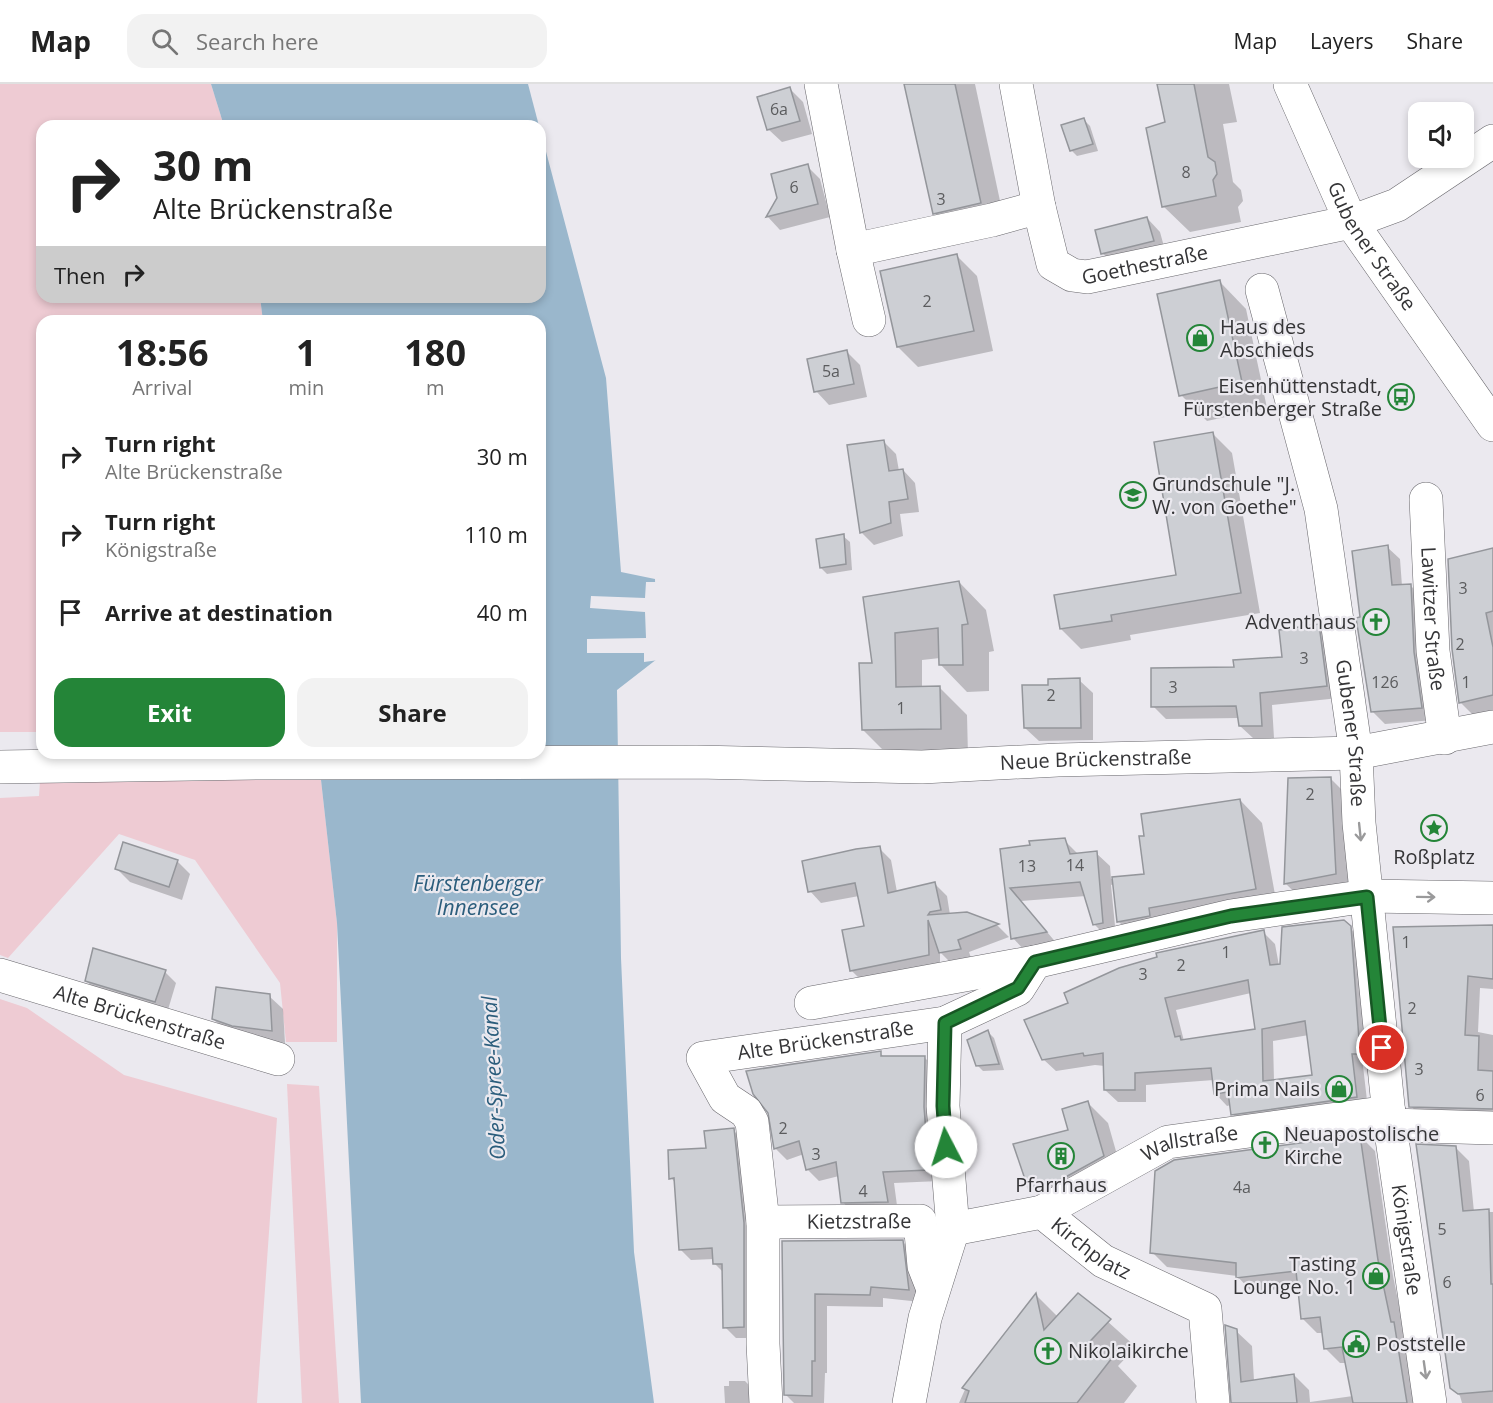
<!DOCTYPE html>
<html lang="en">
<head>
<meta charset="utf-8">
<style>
  :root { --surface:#fff; --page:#f2f2f2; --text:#222; --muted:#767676; --line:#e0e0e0; --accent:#248538 }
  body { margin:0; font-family:"Open Sans",sans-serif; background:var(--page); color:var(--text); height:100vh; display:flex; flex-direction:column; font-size:22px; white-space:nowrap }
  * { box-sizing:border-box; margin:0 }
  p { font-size:20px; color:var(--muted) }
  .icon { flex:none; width:33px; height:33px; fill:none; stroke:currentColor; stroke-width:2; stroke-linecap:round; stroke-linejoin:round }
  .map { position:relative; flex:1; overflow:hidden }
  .sheet { position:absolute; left:36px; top:231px; width:510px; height:444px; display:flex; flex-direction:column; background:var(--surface); border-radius:18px; box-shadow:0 3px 9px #0003 }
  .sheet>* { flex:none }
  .hud { position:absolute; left:36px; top:36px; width:510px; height:183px; border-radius:18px; box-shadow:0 3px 9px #0003; background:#fff; color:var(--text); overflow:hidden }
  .buttons { position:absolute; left:1408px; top:18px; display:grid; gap:12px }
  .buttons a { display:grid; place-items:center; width:66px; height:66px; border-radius:12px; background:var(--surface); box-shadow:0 3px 9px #0003; font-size:30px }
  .pin { position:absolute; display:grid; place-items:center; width:51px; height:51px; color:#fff; margin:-26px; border:3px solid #fff; border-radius:50%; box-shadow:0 2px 6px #0007 }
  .me { position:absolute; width:66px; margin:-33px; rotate:355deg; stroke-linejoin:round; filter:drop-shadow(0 0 4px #0008) }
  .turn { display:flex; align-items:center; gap:21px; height:126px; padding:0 18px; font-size:27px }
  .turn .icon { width:78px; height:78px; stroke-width:2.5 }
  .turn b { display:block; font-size:42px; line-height:51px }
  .then { display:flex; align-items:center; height:57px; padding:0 18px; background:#0003; gap:12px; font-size:22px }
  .eta { display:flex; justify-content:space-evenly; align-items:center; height:102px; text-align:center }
  .eta b { font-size:36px; font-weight:700; line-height:42px }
  .action { display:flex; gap:12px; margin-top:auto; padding:12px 18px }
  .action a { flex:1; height:69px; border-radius:18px; background:var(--accent); color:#fff; font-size:24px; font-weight:700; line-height:69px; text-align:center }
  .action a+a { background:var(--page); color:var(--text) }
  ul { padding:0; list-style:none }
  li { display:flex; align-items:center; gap:18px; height:78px; padding:0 18px }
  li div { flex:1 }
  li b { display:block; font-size:22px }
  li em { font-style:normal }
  header { display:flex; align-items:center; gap:36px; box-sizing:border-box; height:84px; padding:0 30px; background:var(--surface); border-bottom:2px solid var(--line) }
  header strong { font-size:28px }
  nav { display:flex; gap:33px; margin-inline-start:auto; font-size:21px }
  .search { width:420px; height:54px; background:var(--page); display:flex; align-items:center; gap:15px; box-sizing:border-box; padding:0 21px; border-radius:18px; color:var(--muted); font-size:22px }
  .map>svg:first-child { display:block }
  .green { fill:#eecbd3 }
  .water { fill:#9ab7cc }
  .pier { fill:#ebe9ef }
  .shadow { fill:#0003; fill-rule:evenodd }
  .building { fill:#cdcfd4; stroke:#94969b; stroke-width:1.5; fill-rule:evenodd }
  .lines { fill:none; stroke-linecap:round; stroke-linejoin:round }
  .street-casing { stroke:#68676c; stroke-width:34 }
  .secondary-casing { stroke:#68676c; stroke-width:34 }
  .street { stroke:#fff; stroke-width:33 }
  .secondary { stroke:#fff; stroke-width:33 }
  .oneway { stroke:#9a9a9b }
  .route-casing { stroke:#175624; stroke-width:15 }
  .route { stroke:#248538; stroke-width:10 }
  .labels { text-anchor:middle; stroke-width:4.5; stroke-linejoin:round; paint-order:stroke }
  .number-label { font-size:16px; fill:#5b5c5e }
  .street-label { font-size:20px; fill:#353537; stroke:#ebe9ef }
  .poi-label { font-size:20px; fill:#353537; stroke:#ebe9ef; text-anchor:start }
  .water-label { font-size:21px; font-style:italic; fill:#2b5d7c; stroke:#ebe9ef }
</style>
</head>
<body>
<header>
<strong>Map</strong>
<div class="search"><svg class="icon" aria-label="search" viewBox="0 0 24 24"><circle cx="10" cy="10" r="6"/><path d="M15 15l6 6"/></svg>Search here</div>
<nav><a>Map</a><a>Layers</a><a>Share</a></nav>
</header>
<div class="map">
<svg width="1493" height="1319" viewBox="0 0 1493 1319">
  <rect width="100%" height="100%" fill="#ebe9ef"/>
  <g class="green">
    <path d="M0,0H211L224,42H42V213H260L263,237H42V648H0Z"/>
    <path d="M42,669H318L337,839V958H286L280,899L195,776L119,750L8,874L0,871V714L39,712Z"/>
    <path d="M0,915L27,924L124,991L277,1034L257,1319H0Z"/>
    <path d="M287,1000L319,1002L339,1319H302Z"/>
  </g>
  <g class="water">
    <path d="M211,0H528L539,42H224Z"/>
    <path d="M540,45L606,294L621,488L655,495L657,575L617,606L621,874L634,1168L654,1319H361L337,839L318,669H540V237H263L260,213H540Z"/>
  </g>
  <path class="pier" d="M646,498H658L659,576L644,578V569H587V555L646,554L645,528L590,524L591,512L645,514Z"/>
  <g class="shadow">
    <path d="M906,0H975L1006,145L960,155L934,129Z"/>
    <path d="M1158,0H1229L1237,38L1223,40L1233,98L1241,106L1243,117L1238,123L1241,138L1190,148L1163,122L1166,39Z"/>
    <path d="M790,5L803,18L812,50L782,58L768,45Z"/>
    <path d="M1083,35L1090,42L1098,67L1077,72L1071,66Z"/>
    <path d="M807,82L820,95L830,133L780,146L768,133L778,114Z"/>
    <path d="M1147,134L1160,148L1166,170L1116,182L1102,169Z"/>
    <path d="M957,172L977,192L993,267L918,283L898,263Z"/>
    <path d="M1220,198L1246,225L1267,324L1207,337L1181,311Z"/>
    <path d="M847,268L860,281L867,313L829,321L816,307Z"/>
    <path d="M1212,349L1232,369L1260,529L1130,551L1131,556L1081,565L1061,545L1178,492Z"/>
    <path d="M884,358L896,370L899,387L903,386L915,399L919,428L900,430L903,452L874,461L861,448Z"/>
    <path d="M843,452L850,458L852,486L827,490L821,484Z"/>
    <path d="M1387,463L1400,475L1402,502H1411L1423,514L1434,636L1385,640L1373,628L1362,535Z"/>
    <path d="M1493,466V631L1477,635L1460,618Z"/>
    <path d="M959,498L986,526L994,567L989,568V607L967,608L940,580V574L922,576V604H940L967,631L968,672L890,673L863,646L874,581L865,514Z"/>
    <path d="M1318,541L1331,554L1339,614L1272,621L1274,654H1253L1240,642L1239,634L1166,635L1153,622L1283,574Z"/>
    <path d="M1079,596L1093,609V656L1039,657L1025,644Z"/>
    <path d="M1331,695L1368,732L1373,827L1323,836L1285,799Z"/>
    <path d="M1240,716L1262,739L1278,827L1141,859L1118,837L1114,800L1111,801L1116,852L1108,854L1094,840L1086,812L1021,817L1058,861L1026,868L1013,854L1001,766L1064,756L1078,770L1096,769L1110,782L1111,795L1146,791Z"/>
    <path d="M879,764L891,776L897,808L935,800L947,812L950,831L967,829L998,842L1009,853L969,868L972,877L952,880L940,868V883L863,898L851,886L866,843L859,812L821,819L810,807Z"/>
    <path d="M177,777L190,790L182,816L130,798L116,784Z"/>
    <path d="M1344,838L1362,856L1372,981L1363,982L1368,1025L1244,1042L1232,1030L1231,1021L1227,1022L1215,1009L1214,996L1146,1001V1018H1118L1105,1006V982L1095,981L1056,987L1043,975L1263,848L1275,860L1280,887ZM1251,909L1256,947L1184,957L1176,926ZM1309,951L1314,992L1274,997L1273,957Z"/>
    <path d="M1493,842V905L1480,904L1478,948L1493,951V1037L1423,1035L1411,1022L1395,845Z"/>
    <path d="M165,888L176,899L167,929L98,908L86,897Z"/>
    <path d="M269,912L283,925L285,959L247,954L227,948L213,935Z"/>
    <path d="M988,948L994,954L1004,986L983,987L977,981Z"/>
    <path d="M880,969L885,974H925L936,985L940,1097L894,1099L898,1129L854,1130L843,1118L839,1092L819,1097L808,1086L804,1070L787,1076L775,1064Z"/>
    <path d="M1088,1019L1108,1039L1123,1092L1050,1123L1030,1103Z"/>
    <path d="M733,1046L744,1057L755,1254H736L725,1243L724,1189L715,1180L714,1175L691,1176L680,1165L676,1099L671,1094Z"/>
    <path d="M1360,1052L1375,1067L1393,1192L1419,1319H1233L1236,1247L1252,1262L1254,1297L1294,1291L1309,1306L1310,1318L1353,1312L1347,1279H1340L1325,1264L1323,1249H1317L1302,1234L1299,1203L1252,1208L1237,1192L1167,1183L1152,1168Z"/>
    <path d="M1455,1063L1469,1077L1474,1128H1493V1319H1462L1460,1312L1452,1303Z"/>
    <path d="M902,1157L915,1170L921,1218L883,1214V1223L827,1222V1289H825L824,1319H794L786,1311L783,1158Z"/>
    <path d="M1078,1211L1136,1263L1118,1282L1137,1302L1124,1319H959L967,1301L1037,1212L1058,1233Z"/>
    <path d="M729,1297H745L758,1310L759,1319H725L724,1302H729Z"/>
  </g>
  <g class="building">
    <path d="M904,0H955L981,119L933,130Z"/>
    <path d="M1157,0H1194L1208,73L1215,78L1217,90L1213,96L1216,112L1162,123L1146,44L1165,38Z"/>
    <path d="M790,3L800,37L767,46L757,13Z"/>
    <path d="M1084,34L1093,60L1070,67L1061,41Z"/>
    <path d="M808,80L818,120L766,133L777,114L771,90Z"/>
    <path d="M1147,133L1154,157L1101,170L1095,146Z"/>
    <path d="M957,170L974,247L897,263L880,187Z"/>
    <path d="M1220,196L1242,298L1179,312L1157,210Z"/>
    <path d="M847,266L854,300L814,308L807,275Z"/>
    <path d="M1213,348L1241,509L1111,531L1112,537L1060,545L1054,511L1176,491L1154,358Z"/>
    <path d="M884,356L889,387L903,385L908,415L889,418L891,439L860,449L847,361Z"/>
    <path d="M844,450L846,480L820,484L816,455Z"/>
    <path d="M1388,461L1392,501L1411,500L1414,568L1422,624L1371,628L1356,534L1360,533L1352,467Z"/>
    <path d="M1493,464V527L1486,529L1493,563V611L1459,619L1452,565L1448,475Z"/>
    <path d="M959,497L968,540L962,541L963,581H939L938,544L895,549L896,603L940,602L941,645L862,646L859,579H872L863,513Z"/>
    <path d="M1319,540L1327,602L1260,609L1262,642H1239L1236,622L1151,623V584L1234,583L1233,576L1282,573L1279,546Z"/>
    <path d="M1080,594L1081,644H1024L1022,601H1048V595Z"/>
    <path d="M1331,693L1336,790L1284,800L1288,694Z"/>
    <path d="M1240,715L1256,805L1149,824L1150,832L1117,838L1112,793L1144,790L1139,752H1144L1141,730Z"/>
    <path d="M1065,754L1070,770L1097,767L1103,839L1093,841L1080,798L1010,804L1047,848L1011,855L1000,765L1030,761L1029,757Z"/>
    <path d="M123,758L178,776L169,803L115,785Z"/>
    <path d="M880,762L888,809L935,798L941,826L930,828L928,831L967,828L999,840L958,856L961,865L939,869L928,836L929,871L850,887L842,846L864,842L855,799L808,808L802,777L856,765Z"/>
    <path d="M1344,836L1351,842L1353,871L1360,970H1352L1357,1013L1231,1031L1228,1008L1214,1010L1211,984L1135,989V1006H1104L1103,969L1084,972L1083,969L1042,976L1024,936L1068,919L1064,909L1119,884L1157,873L1156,869L1264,846L1270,881L1280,880L1282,843ZM1248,896L1255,945L1181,956L1180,952L1175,953L1165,914ZM1305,937L1312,991L1263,997L1262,945Z"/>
    <path d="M1493,841V895L1468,892L1465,951L1479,952L1478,986L1493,987V1025L1409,1023L1393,843Z"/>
    <path d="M93,864L166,886L155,918L85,897Z"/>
    <path d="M216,903L270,910L272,947L232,942L212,935Z"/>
    <path d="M988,946L999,980L976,982L967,956Z"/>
    <path d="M881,967V972H925L924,1023L929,1086L883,1088L888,1118L841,1119L836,1078L806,1086L799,1057L774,1065L768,1029L753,1010L746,987Z"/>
    <path d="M1088,1017L1104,1072L1062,1095L1028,1104L1013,1060L1068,1046L1062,1025Z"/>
    <path d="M734,1044L744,1139V1243L723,1244L722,1180H713L712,1164L679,1166L674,1094L669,1095L668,1066L706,1064L704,1047Z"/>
    <path d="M1360,1051L1378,1176L1391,1238H1394L1407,1319H1353L1342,1263L1324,1265L1320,1233L1301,1235L1296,1187L1236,1194V1179L1150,1169L1155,1087L1174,1076Z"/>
    <path d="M1416,1060L1456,1062L1463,1127L1489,1125L1491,1200H1493V1307L1458,1310L1450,1304Z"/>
    <path d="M903,1156L909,1206L871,1203L870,1211L815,1210V1277H812V1312L784,1311L782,1157Z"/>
    <path d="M1036,1209L1044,1246L1078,1209L1111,1235L1078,1270L1112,1274L1077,1319H965L969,1307L962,1304Z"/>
    <path d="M1225,1241L1237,1245L1241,1298L1294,1290L1297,1319H1231Z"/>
  </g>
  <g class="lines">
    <defs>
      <g id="street">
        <path d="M821,0L853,166"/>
        <path id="s1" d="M1016,0L1039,123L1053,180L1072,191L1087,193L1351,138L1397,121L1493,57"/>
        <path id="s2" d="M1262,206L1321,425L1356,669L1359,739L1390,1041L1430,1319"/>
        <path d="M869,236L853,166L992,136L1039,123"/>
        <path id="s3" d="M1426,415L1433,567L1445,654"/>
        <path id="s4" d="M0,683L258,679L697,678L922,683L1058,676L1356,669L1493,643"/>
        <path id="s5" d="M0,891L278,975"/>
        <path d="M811,919L1035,878L1231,832L1367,812L1493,814"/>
        <path d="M1390,1041L1493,1044"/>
        <path id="s6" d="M1042,1128L1168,1058L1389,1028"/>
        <path id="s7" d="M763,1138L920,1137L924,1182L933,1205"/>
        <path id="s8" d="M953,1145L1042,1128L1103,1177L1205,1225L1213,1319"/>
        <path id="s9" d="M766,1319L763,1260V1138L752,1038L746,1028L725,1014L703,974L945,939L1018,905L1035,878"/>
        <path d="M909,1319L925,1234L953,1145L943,1022L945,939"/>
      </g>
      <g id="secondary">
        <path id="s10" d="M1290,0L1351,138L1493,341"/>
      </g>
    </defs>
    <use href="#street" class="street-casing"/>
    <use href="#secondary" class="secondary-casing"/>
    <use href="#street" class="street"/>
    <use href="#secondary" class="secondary"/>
  </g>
  <defs><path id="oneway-shaft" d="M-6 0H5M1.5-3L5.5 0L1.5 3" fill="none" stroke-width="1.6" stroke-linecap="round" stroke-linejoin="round" transform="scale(1.5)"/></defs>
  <g class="oneway">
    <use href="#oneway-shaft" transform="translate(1360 748) rotate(84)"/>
    <use href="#oneway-shaft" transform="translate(1426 813) rotate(1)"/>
    <use href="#oneway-shaft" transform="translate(1425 1286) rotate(82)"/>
  </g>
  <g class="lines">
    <defs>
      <path id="route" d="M946,1063L943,1022L945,939L1018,904L1035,878L1231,832L1367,813L1382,964"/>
    </defs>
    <use href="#route" class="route-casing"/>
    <use href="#route" class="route"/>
  </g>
  <defs>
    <symbol id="shop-ring" viewBox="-11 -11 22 22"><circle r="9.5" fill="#ebe9ef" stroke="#248538" stroke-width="1.5"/><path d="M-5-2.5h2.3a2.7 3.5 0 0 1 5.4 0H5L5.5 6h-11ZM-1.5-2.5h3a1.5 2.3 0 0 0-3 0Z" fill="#248538"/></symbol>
    <symbol id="bus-ring" viewBox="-11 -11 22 22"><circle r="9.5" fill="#ebe9ef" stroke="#248538" stroke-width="1.5"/><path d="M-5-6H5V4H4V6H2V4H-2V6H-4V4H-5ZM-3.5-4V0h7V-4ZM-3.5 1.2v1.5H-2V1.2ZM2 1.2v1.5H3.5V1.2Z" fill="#248538"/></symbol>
    <symbol id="school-ring" viewBox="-11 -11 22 22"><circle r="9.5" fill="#ebe9ef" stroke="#248538" stroke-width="1.5"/><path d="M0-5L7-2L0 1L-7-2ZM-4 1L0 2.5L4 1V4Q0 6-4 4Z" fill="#248538"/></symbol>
    <symbol id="church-ring" viewBox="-11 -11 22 22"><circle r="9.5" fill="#ebe9ef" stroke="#248538" stroke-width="1.5"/><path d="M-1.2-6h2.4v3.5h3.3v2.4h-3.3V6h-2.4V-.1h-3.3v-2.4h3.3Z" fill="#248538"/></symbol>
    <symbol id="sight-ring" viewBox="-11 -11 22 22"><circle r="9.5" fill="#ebe9ef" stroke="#248538" stroke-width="1.5"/><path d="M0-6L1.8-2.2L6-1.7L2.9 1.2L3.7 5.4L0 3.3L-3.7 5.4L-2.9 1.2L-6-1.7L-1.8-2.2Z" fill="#248538"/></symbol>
    <symbol id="building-ring" viewBox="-11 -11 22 22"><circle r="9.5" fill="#ebe9ef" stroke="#248538" stroke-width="1.5"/><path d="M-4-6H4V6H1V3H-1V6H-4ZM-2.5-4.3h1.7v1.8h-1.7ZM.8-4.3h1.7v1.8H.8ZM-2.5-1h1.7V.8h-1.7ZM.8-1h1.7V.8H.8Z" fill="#248538"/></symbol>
    <symbol id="civic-ring" viewBox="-11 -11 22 22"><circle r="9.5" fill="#ebe9ef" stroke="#248538" stroke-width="1.5"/><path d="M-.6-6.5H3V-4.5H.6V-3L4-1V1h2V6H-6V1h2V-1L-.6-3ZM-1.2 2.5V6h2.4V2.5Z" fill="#248538"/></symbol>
  </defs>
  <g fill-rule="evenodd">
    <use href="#shop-ring" x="1185" y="239" width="30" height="30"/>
    <use href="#bus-ring" x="1386" y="298" width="30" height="30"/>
    <use href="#school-ring" x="1118" y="396" width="30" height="30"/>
    <use href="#church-ring" x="1361" y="523" width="30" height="30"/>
    <use href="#sight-ring" x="1419" y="729" width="30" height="30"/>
    <use href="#shop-ring" x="1324" y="990" width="30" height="30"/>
    <use href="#church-ring" x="1250" y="1046" width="30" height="30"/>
    <use href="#building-ring" x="1046" y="1057" width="30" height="30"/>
    <use href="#shop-ring" x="1361" y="1177" width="30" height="30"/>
    <use href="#civic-ring" x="1341" y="1245" width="30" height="30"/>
    <use href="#church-ring" x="1033" y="1252" width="30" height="30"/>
  </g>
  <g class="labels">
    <g class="number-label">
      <text x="779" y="31">6a</text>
      <text x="1186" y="94">8</text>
      <text x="794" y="109">6</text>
      <text x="941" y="121">3</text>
      <text x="927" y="223">2</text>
      <text x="831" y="293">5a</text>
      <text x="1463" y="510">3</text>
      <text x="1460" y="566">2</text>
      <text x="1304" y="580">3</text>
      <text x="1385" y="604">126</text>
      <text x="1466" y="604">1</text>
      <text x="1173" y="609">3</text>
      <text x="1051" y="617">2</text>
      <text x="901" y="630">1</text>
      <text x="1310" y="716">2</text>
      <text x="1075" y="787">14</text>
      <text x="1027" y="788">13</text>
      <text x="1406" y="864">1</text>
      <text x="1226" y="874">1</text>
      <text x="1181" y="887">2</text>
      <text x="1143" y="896">3</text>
      <text x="1412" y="930">2</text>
      <text x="1419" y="991">3</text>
      <text x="1480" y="1017">6</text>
      <text x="783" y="1050">2</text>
      <text x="816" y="1076">3</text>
      <text x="1242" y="1109">4a</text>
      <text x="863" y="1113">4</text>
      <text x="1442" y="1151">5</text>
      <text x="1447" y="1204">6</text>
    </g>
    <g class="street-label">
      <text dy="7" stroke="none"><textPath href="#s10" startOffset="182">Gubener Straße</textPath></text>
      <text dy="7" stroke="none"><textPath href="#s1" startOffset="280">Goethestraße</textPath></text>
      <text dy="7" stroke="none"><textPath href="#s3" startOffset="120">Lawitzer Straße</textPath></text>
      <text dy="7" stroke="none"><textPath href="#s2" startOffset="453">Gubener Straße</textPath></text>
      <text dy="7" stroke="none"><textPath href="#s4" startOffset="1096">Neue Brückenstraße</textPath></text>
      <text dy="7" stroke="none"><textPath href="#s5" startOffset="146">Alte Brückenstraße</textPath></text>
      <text dy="7" stroke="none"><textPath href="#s9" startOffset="488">Alte Brückenstraße</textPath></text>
      <text dy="7" stroke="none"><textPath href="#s6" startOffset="165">Wallstraße</textPath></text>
      <text dy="7" stroke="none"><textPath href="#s7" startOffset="96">Kietzstraße</textPath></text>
      <text dy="7" stroke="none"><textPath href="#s2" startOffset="963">Königstraße</textPath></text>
      <text dy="7" stroke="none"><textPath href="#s8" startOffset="152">Kirchplatz</textPath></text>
    </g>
    <g class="poi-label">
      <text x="1220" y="250">Haus des<tspan x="1220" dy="23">Abschieds</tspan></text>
      <text x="1382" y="309" text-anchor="end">Eisenhüttenstadt,<tspan x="1382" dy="23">Fürstenberger Straße</tspan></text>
      <text x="1152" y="407">Grundschule "J.<tspan x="1152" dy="23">W. von Goethe"</tspan></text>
      <text x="1356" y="545" text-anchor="end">Adventhaus</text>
      <text x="1434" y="780" text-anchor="middle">Roßplatz</text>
      <text x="1320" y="1012" text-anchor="end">Prima Nails</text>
      <text x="1284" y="1057">Neuapostolische<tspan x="1284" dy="23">Kirche</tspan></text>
      <text x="1061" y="1108" text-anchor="middle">Pfarrhaus</text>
      <text x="1356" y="1187" text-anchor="end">Tasting<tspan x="1356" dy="23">Lounge No. 1</tspan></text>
      <text x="1376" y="1267">Poststelle</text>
      <text x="1068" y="1274">Nikolaikirche</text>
    </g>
    <g class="water-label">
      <text x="478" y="807">Fürstenberger<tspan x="478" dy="24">Innensee</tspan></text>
      <text transform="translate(494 994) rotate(-93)" y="7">Oder-Spree-Kanal</text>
    </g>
  </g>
</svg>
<div class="buttons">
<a><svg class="icon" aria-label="sound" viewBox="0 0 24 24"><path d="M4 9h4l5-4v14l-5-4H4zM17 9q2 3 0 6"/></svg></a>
</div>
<div class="pin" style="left:1382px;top:964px;background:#d93025"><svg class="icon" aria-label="arrive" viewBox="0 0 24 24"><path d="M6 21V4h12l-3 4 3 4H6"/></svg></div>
<svg class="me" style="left:946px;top:1063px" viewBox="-20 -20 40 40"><circle r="19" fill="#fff"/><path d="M0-13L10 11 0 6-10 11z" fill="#248538"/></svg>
<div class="hud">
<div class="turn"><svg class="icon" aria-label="right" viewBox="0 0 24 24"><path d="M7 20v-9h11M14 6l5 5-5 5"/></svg><div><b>30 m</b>Alte Brückenstraße</div></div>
<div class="then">Then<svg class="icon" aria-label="right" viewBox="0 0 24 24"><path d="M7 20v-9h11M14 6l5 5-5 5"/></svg></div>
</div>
<section class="sheet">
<div class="eta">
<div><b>18:56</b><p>Arrival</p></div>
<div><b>1</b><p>min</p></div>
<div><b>180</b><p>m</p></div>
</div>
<ul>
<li><svg class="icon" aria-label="right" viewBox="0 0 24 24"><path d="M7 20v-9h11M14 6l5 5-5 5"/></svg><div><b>Turn right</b><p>Alte Brückenstraße</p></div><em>30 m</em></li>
<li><svg class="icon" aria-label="right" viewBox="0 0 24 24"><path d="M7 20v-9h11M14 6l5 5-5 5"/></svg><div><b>Turn right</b><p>Königstraße</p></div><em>110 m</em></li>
<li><svg class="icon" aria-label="arrive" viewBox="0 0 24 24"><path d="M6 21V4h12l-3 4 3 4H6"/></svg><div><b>Arrive at destination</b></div><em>40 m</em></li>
</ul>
<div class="action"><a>Exit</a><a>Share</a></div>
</section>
</div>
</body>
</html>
